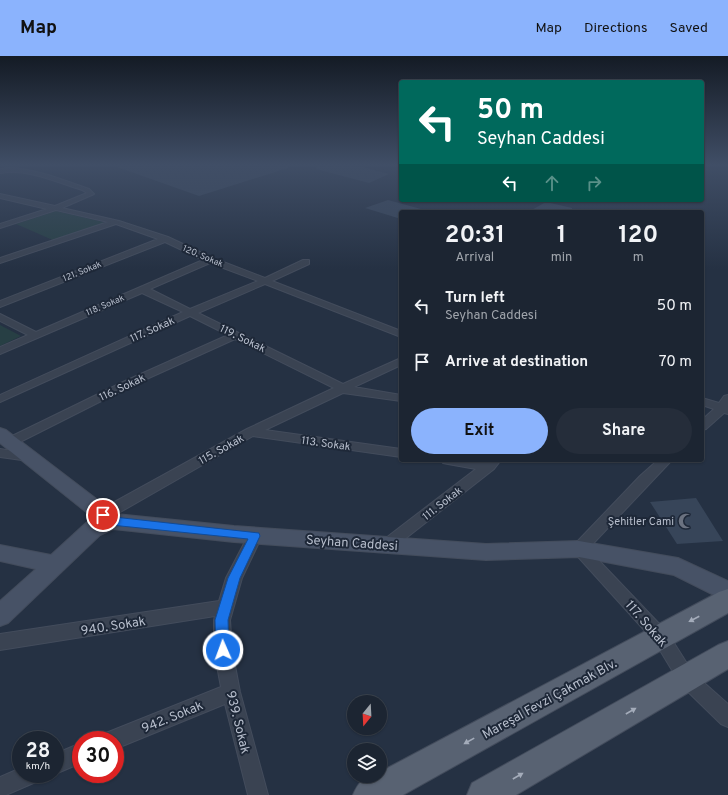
<!DOCTYPE html>
<html lang="en">
<head>
<meta charset="utf-8">
<style>
  :root { --surface:#1c2532; --page:#252d3a; --text:#f1f3f6; --muted:#a0a5ac; --line:#3a424d; --accent:#8bb3fd }
  body { margin:0; font-family:Overpass,sans-serif; background:var(--page); color:var(--text); height:100vh; display:flex; flex-direction:column; font-size:15px; white-space:nowrap }
  * { box-sizing:border-box; margin:0 }
  p { font-size:13px; color:var(--muted) }
  .icon { flex:none; width:22px; height:22px; fill:none; stroke:currentColor; stroke-width:2; stroke-linecap:round; stroke-linejoin:round }
  .map { position:relative; flex:1; overflow:hidden }
  .details { position:absolute; left:399px; top:154px; width:305px; height:252px; display:flex; flex-direction:column; background:var(--surface); border-radius:4px; box-shadow:0 1px 3px #0004,0 0 0 1px var(--line) }
  .details>* { flex:none }
  .hud { position:absolute; left:399px; top:24px; width:305px; height:122px; border-radius:4px; box-shadow:0 1px 3px #0004,0 0 0 1px var(--line); background:#00695c; color:#fff; overflow:hidden }
  .needle { width:26px; rotate:198deg }
  .fabs { position:absolute; left:347px; top:639px; display:grid; gap:8px }
  .fabs a { display:grid; place-items:center; width:40px; height:40px; border-radius:50%; background:var(--surface); box-shadow:0 1px 3px #0004,0 0 0 1px var(--line); font-size:20px }
  .speed { position:absolute; left:12px; top:675px; display:flex; gap:8px; font-size:20px; font-weight:700; text-align:center }
  .speed>* { display:grid; place-content:center; width:52px; height:52px; border-radius:50%; background:var(--surface); box-shadow:0 1px 3px #0004,0 0 0 1px var(--line); line-height:1 }
  .speed small { font-size:10px; font-weight:400 }
  .speed .limit { border:6px solid #d22; background:#fff; color:#111 }
  .pin { position:absolute; display:grid; place-items:center; width:34px; height:34px; color:#fff; margin:-17px; border:2px solid #fff; border-radius:50%; box-shadow:0 1px 4px #0007 }
  .me { position:absolute; width:44px; margin:-22px; rotate:358deg; stroke-linejoin:round; filter:drop-shadow(0 0 3px #0008) }
  .turn { display:flex; align-items:center; gap:14px; height:84px; padding:0 12px; font-size:18px }
  .turn .icon { width:52px; height:52px; stroke-width:2.5 }
  .turn b { display:block; font-size:28px; line-height:34px }
  .lanes { display:flex; align-items:center; height:38px; padding:0 12px; background:#0003; justify-content:center; gap:20px; direction:ltr }
  .lanes .off { opacity:.35 }
  .eta { display:flex; justify-content:space-evenly; align-items:center; height:68px; text-align:center }
  .eta b { font-size:24px; font-weight:700; line-height:28px }
  .button { display:flex; gap:8px; margin-top:auto; padding:8px 12px }
  .button a { flex:1; height:46px; border-radius:24px; background:var(--accent); color:#111; font-size:16px; font-weight:700; line-height:46px; text-align:center }
  .button a+a { background:var(--page); color:var(--text) }
  ul { padding:0; list-style:none }
  li { display:flex; align-items:center; gap:12px; height:56px; padding:0 12px }
  li div { flex:1 }
  li b { display:block; font-size:15px }
  li em { font-style:normal }
  header { display:flex; align-items:center; gap:24px; box-sizing:border-box; height:56px; padding:0 20px; background:var(--accent); color:#111 }
  header strong { font-size:19px }
  nav { display:flex; gap:22px; margin-inline-start:auto; font-size:14px }
  .map>svg:first-child { display:block }
  .green { fill:#273f44 }
  .building { fill:#374559 }
  .lines { fill:none; stroke-linecap:round; stroke-linejoin:round }
  .minor-casing { stroke:#434c5c; stroke-width:2 }
  .secondary-casing { stroke:#434c5c; stroke-width:2 }
  .primary-casing { stroke:#434c5c; stroke-width:2 }
  .minor { fill:#3a4352; fill-rule:evenodd }
  .secondary { fill:#475266; fill-rule:evenodd }
  .primary { fill:#586272; fill-rule:evenodd }
  .oneway { fill:#a4acba }
  .route { fill:#1a73e8; stroke:#114b97 }
  .labels { text-anchor:middle; stroke-width:4; stroke-linejoin:round; paint-order:stroke }
  .far-street-label { font-size:9px; fill:#b7becc; stroke:#1e2838 }
  .street-label { font-size:11px; fill:#b7becc; stroke:#1e2838 }
  .poi-label { font-size:11px; fill:#b7becc; stroke:#1e2838; text-anchor:end }
  .near-street-label { font-size:13px; fill:#b7becc; stroke:#1e2838 }
</style>
</head>
<body>
<header>
<strong>Map</strong>
<nav><a>Map</a><a>Directions</a><a>Saved</a></nav>
</header>
<div class="map">
<svg width="728" height="739" viewBox="0 0 728 739">
  <rect width="100%" height="100%" fill="#253143"/>
  <g class="green">
    <path d="M56,155L103,166V168L55,185L16,168Z"/>
    <path d="M0,269L21,280L0,290Z"/>
  </g>
  <g class="building">
    <path d="M118,109H288V112L199,140L117,111Z"/>
    <path d="M317,109H355L389,118L369,127L316,113Z"/>
    <path d="M388,144L421,153L420,156H401V163L365,152Z"/>
    <path d="M546,146L572,152V156H528Z"/>
    <path d="M696,442L723,485L677,488L650,446Z"/>
  </g>
  <g class="lines">
    <defs>
      <g id="minor">
        <path d="M9,112C37,113 63,124 89,133L94,138L62,152L119,165L168,181L213,202L265,222L303,204H309V208L272,225L401,275V281L265,228L198,257L343,328L401,302V309L354,331L401,339V345L343,337L265,374L401,393V401L253,380L108,463L103,464L98,463L96,459L98,455L247,373L334,332L235,283L131,330L14,389H6L4,386L6,383L123,326L228,279L190,260L0,346V339L183,256L142,237L0,298V291L28,279L0,265V258L36,276L203,204L165,186L0,251V245L158,183L116,168L0,207V202L108,166L56,154L0,172V168L47,153L0,142V138L55,150L87,137C83,133 75,132 70,130C47,122 24,113 0,117V113ZM210,207L258,225L190,253L150,233Z"/>
        <path d="M728,339V358L724,357L706,373L702,374V364L714,353L702,349V342L719,347L724,340Z"/>
        <path d="M0,393L29,397L34,398L35,401L34,404L29,405L0,401Z"/>
        <path d="M442,404H501L494,413L392,493L387,495L382,493L380,489L382,485L476,413L448,408L443,407Z"/>
        <path d="M658,404H672L588,493L667,576L693,617L728,648V671L721,668L681,629L655,586L571,493L574,489L640,420Z"/>
        <path d="M255,474L260,476L262,480L242,522L230,564L232,594L240,636L268,739H248L225,648L115,693V684H103L106,677L221,631L214,594V564L215,560L0,594V578L219,545L226,522L250,476Z"/>
        <path d="M81,687V707L55,718V698Z"/>
        <path d="M21,712V718H41L38,725L6,739H0V721Z"/>
      </g>
      <path id="secondary" d="M0,372L6,374L116,458L234,470L486,488L579,485L678,502L728,525V546L674,519L579,501L486,504L234,486L113,473L100,479L8,567L0,570V545L36,513L0,505V489L51,499L86,467L95,463L0,387Z"/>
      <g id="primary">
        <path d="M728,533V557L403,739H353C359,725 364,720 380,720V716L719,536Z"/>
        <path d="M728,585V613L516,739H467L472,727L718,589Z"/>
      </g>
    </defs>
    <use href="#minor" class="minor-casing"/>
    <use href="#secondary" class="secondary-casing"/>
    <use href="#primary" class="primary-casing"/>
    <use href="#minor" class="minor"/>
    <use href="#secondary" class="secondary"/>
    <use href="#primary" class="primary"/>
  </g>
  <defs><path id="oneway-solid" d="M-6-.8H1V-3.2L6.5 0L1 3.2V.8H-6Z"/></defs>
  <g class="oneway">
    <use href="#oneway-solid" transform="translate(694 563) rotate(152)"/>
    <use href="#oneway-solid" transform="translate(631 655) rotate(-30)"/>
    <use href="#oneway-solid" transform="translate(469 685) rotate(151)"/>
    <use href="#oneway-solid" transform="translate(518 720) rotate(-30)"/>
  </g>
  <linearGradient id="sky" x2="0" y2="1"><stop stop-color="#141b25"/><stop offset="0.51" stop-color="#404e66"/><stop offset="1" stop-color="#404e66" stop-opacity="0"/></linearGradient>
  <rect width="728" height="213" fill="url(#sky)"/>
  <path class="route" d="M103,455L114,461L259,477L260,480L240,522L228,564L229,594L227,598L223,600L218,598L216,594L215,564L228,522L248,483L111,469L107,468L98,459L99,456Z"/>
  <defs>
    <symbol id="mosque-bare" viewBox="-9 -9 18 18"><path d="M3.5-4.9A6 6 0 1 0 3.5 4.9A5 5 0 1 1 3.5-4.9Z" fill="#6b7280" stroke="#1e2838" stroke-width="2.5" paint-order="stroke"/></symbol>
  </defs>
  <g fill-rule="evenodd">
    <use href="#mosque-bare" x="675" y="454" width="22" height="22"/>
  </g>
  <g class="labels">
    <g class="far-street-label">
      <text transform="translate(203 200) rotate(23)" y="3">120. Sokak</text>
      <text transform="translate(82 215) rotate(-22)" y="3">121. Sokak</text>
      <text transform="translate(105 249) rotate(-23)" y="3">118. Sokak</text>
    </g>
    <g class="street-label">
      <text transform="translate(152 273) rotate(-24)" y="4">117. Sokak</text>
      <text transform="translate(243 282) rotate(26)" y="4">119. Sokak</text>
      <text transform="translate(122 331) rotate(-25)" y="4">116. Sokak</text>
      <text transform="translate(326 387) rotate(8)" y="4">113. Sokak</text>
      <text transform="translate(221 393) rotate(-29)" y="4">115. Sokak</text>
      <text transform="translate(442 447) rotate(-38)" y="4">111. Sokak</text>
    </g>
    <g class="poi-label">
      <text x="674" y="469">Şehitler Cami</text>
    </g>
    <g class="near-street-label">
      <text transform="translate(352 486) rotate(4)" y="5">Seyhan Caddesi</text>
      <text transform="translate(647 567) rotate(49)" y="5">117. Sokak</text>
      <text transform="translate(113 569) rotate(-9)" y="5">940. Sokak</text>
      <text transform="translate(549 642) rotate(-29)" y="5">Mareşal Fevzi Çakmak Blv.</text>
      <text transform="translate(172 660) rotate(-22)" y="5">942. Sokak</text>
      <text transform="translate(239 666) rotate(76)" y="5">939. Sokak</text>
    </g>
  </g>
</svg>
<div class="fabs">
<a><svg class="needle" viewBox="-14 -14 28 28"><path d="M0-13l5 13h-10z" fill="#e53935"/><path d="M0 13l5-13h-10z" fill="#a0a5ac"/></svg></a>
<a><svg class="icon" aria-label="layers" viewBox="0 0 24 24"><path d="M12 4l9 5-9 5-9-5zM3 14l9 5 9-5"/></svg></a>
</div>
<div class="speed"><div>28<small>km/h</small></div><div class="limit">30</div></div>
<div class="pin" style="left:103px;top:459px;background:#d93025"><svg class="icon" aria-label="arrive" viewBox="0 0 24 24"><path d="M6 21V4h12l-3 4 3 4H6"/></svg></div>
<svg class="me" style="left:223px;top:594px" viewBox="-20 -20 40 40"><circle r="17" fill="#1a73e8" stroke="#fff" stroke-width="3"/><path d="M0-11L8 9 0 5-8 9z" fill="#fff"/></svg>
<div class="hud">
<div class="turn"><svg class="icon" aria-label="left" viewBox="0 0 24 24"><path d="M17 20v-9H6M10 6l-5 5 5 5"/></svg><div><b>50 m</b>Seyhan Caddesi</div></div>
<div class="lanes"><svg class="icon" aria-label="left" viewBox="0 0 24 24"><path d="M17 20v-9H6M10 6l-5 5 5 5"/></svg><svg class="icon off" aria-label="ahead" viewBox="0 0 24 24"><path d="M12 20V5M6 11l6-6 6 6"/></svg><svg class="icon off" aria-label="right" viewBox="0 0 24 24"><path d="M7 20v-9h11M14 6l5 5-5 5"/></svg></div>
</div>
<section class="details">
<div class="eta">
<div><b>20:31</b><p>Arrival</p></div>
<div><b>1</b><p>min</p></div>
<div><b>120</b><p>m</p></div>
</div>
<ul>
<li><svg class="icon" aria-label="left" viewBox="0 0 24 24"><path d="M17 20v-9H6M10 6l-5 5 5 5"/></svg><div><b>Turn left</b><p>Seyhan Caddesi</p></div><em>50 m</em></li>
<li><svg class="icon" aria-label="arrive" viewBox="0 0 24 24"><path d="M6 21V4h12l-3 4 3 4H6"/></svg><div><b>Arrive at destination</b></div><em>70 m</em></li>
</ul>
<div class="button"><a>Exit</a><a>Share</a></div>
</section>
</div>
</body>
</html>
